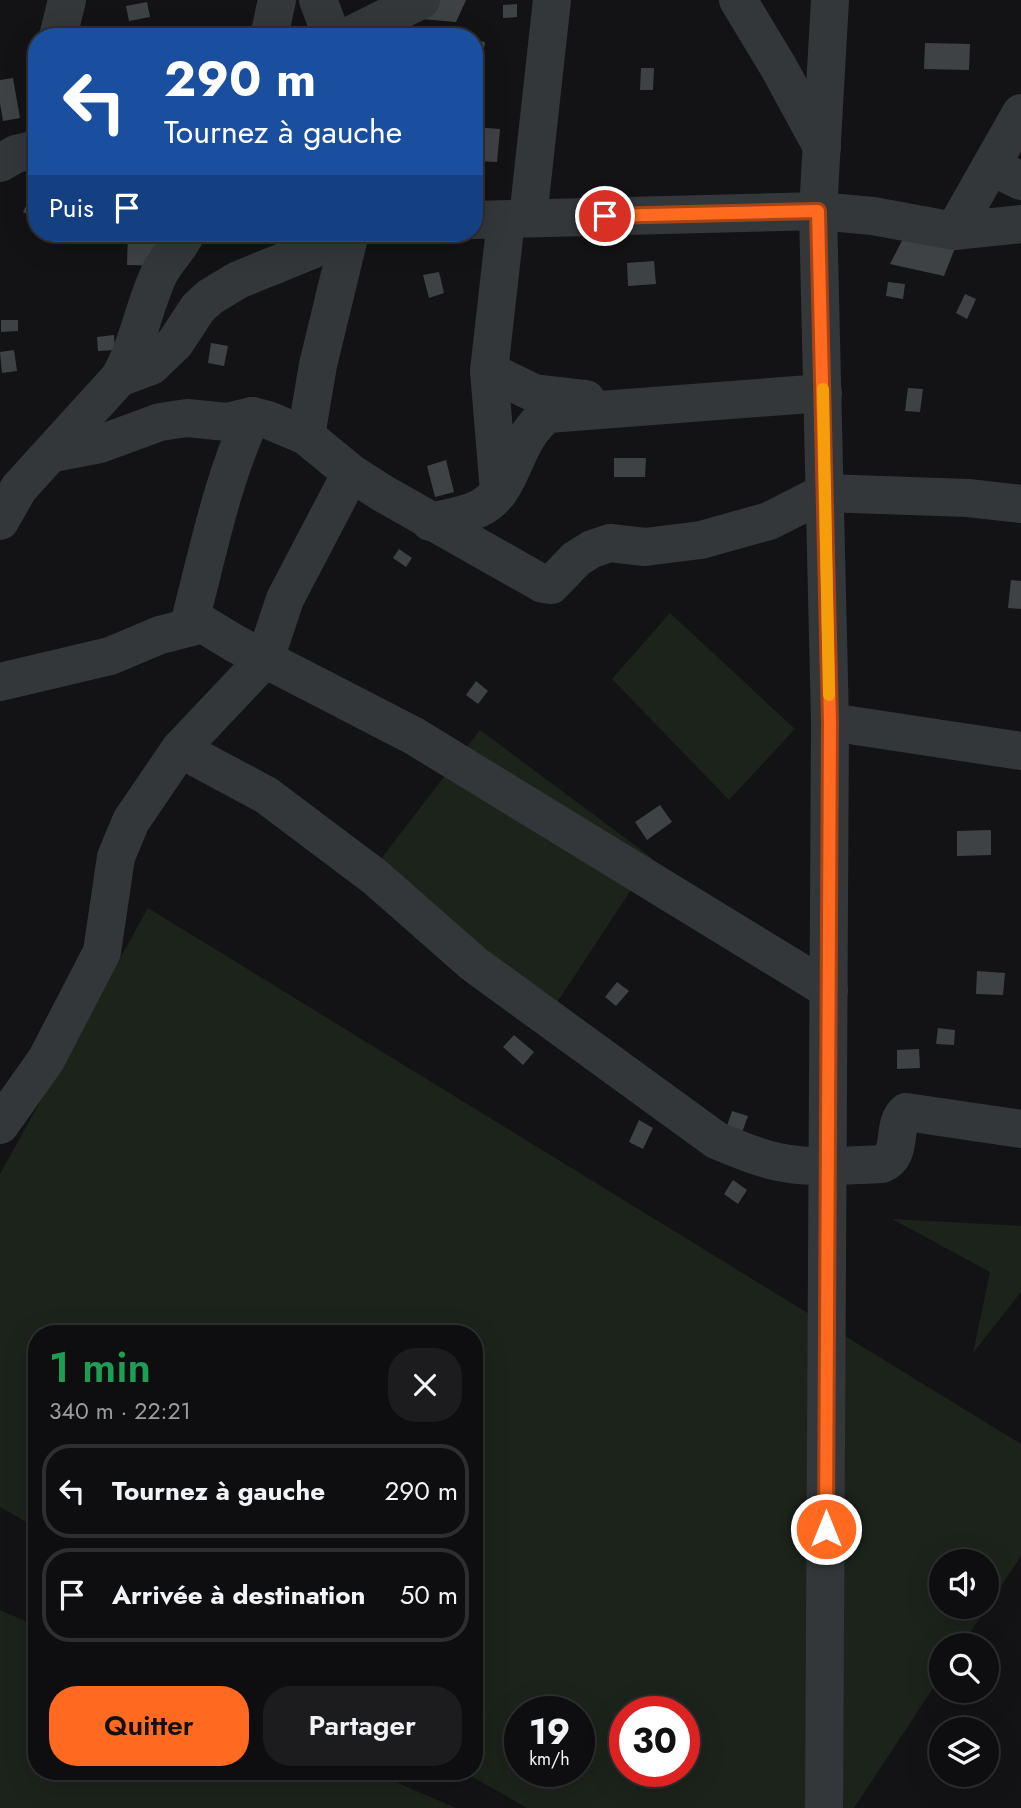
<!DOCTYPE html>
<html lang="fr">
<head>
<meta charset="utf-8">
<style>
  :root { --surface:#0e0e10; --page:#1c1c1e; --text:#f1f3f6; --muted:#9b9c9f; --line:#2e2e30; --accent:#ff6920 }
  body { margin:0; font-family:Jost,sans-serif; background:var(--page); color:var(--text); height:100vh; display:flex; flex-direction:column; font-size:26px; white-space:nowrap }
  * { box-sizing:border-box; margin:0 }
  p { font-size:23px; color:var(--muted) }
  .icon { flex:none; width:38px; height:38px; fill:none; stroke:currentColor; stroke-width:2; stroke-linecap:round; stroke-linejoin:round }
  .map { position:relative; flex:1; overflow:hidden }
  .details { position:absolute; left:28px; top:1325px; width:455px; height:455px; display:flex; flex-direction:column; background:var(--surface); border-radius:28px; box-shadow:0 7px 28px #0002,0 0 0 2px var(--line) }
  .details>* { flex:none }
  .banner { position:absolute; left:28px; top:28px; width:455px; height:214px; border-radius:28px; box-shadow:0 7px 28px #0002,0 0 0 2px var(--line); background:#1a4fa0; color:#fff; overflow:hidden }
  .controls { position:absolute; left:929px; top:1549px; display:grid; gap:14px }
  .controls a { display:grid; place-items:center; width:70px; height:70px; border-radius:50%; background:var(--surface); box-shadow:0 7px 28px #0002,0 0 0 2px var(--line); font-size:35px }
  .speed { position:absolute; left:504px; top:1696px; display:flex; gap:14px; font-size:35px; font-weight:700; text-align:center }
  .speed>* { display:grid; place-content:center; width:91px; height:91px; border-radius:50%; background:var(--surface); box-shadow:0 7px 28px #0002,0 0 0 2px var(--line); line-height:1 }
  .speed small { font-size:18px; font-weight:400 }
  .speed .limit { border:10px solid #d22; background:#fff; color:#111 }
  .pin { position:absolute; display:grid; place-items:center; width:60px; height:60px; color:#fff; margin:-30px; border:4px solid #fff; border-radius:50%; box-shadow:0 2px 7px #0007 }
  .me { position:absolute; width:77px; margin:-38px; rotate:0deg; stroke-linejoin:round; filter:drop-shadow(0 0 5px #0008) }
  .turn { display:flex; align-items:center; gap:24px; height:147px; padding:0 21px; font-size:32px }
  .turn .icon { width:91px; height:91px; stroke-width:2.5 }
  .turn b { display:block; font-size:49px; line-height:60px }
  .then { display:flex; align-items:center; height:66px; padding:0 21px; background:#0003; gap:14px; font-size:26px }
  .round { display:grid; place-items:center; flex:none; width:74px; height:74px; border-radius:28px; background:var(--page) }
  .overview { display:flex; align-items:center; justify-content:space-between; height:119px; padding:0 21px }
  h1 { font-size:42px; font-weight:600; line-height:52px; color:#1e9e55 }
  .primary-button { display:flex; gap:14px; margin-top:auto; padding:14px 21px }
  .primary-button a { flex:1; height:80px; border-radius:28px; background:var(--accent); color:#111; font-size:28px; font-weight:600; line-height:80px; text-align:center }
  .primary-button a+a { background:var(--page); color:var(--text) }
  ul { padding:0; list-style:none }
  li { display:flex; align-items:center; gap:21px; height:94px; margin:0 14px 10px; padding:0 7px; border:4px solid var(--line); border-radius:28px }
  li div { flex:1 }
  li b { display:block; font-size:26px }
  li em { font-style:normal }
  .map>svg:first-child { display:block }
  .green { fill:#1c231b; fill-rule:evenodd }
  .building { fill:#3f4245 }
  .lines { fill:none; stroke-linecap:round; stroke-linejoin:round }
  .minor { stroke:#33373a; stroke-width:38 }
  .route-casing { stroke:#a64415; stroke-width:18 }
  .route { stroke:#ff6920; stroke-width:12 }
  .slow { stroke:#f59e0b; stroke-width:12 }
</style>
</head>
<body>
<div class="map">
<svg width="1021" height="1808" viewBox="0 0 1021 1808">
  <rect width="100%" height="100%" fill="#131315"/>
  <g class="green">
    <path d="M670,613L795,729L729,800L612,679Z"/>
    <path d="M480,730L652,858L537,1033L360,886Z"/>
    <path d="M148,908L1021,1444V1556L962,1645H942L941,1676L854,1808H527L462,1771H474V1334H37V1528L0,1507V1174ZM942,1561H987V1606H942ZM520,1712H579V1771H520ZM625,1712H684V1771H625Z"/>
    <path d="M892,1219L1021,1226V1292L973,1353L990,1272Z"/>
    <path d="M0,1610L37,1626V1771H370L456,1808H0Z"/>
  </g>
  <g class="building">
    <path d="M427,0H466L456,22L422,19Z"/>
    <path d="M147,2L150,17L129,21L126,6Z"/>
    <path d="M517,4V17L503,18V5Z"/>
    <path d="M474,40L485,42L480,74L474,73Z"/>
    <path d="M925,43L970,44L969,70L924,69Z"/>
    <path d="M641,68H654L653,90H640Z"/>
    <path d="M13,78L20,118L3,121L0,103V80Z"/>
    <path d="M474,127L500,129L497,162L474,161Z"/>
    <path d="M30,198L37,202V219L23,212Z"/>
    <path d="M907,231L957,243L944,276L890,264Z"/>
    <path d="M128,233H172L171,266L127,265Z"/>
    <path d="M654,261L656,284L628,286L627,263Z"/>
    <path d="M439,272L444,293L429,298L423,275Z"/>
    <path d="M888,282L905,284L903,299L886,296Z"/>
    <path d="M965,294L976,299L967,319L956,313Z"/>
    <path d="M1,320H18V331L1,332Z"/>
    <path d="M114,335L115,350L98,351L97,337Z"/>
    <path d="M211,343L228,346L224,366L208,363Z"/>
    <path d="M14,350L17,371L2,373L0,352Z"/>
    <path d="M908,388L923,389L920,412L905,411Z"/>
    <path d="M614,458H646L645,477H614Z"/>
    <path d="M446,460L454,492L435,497L427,466Z"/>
    <path d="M399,549L412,558L406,567L393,558Z"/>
    <path d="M1011,580L1021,581V609L1008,608Z"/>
    <path d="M476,681L488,691L478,704L466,695Z"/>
    <path d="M660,805L672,822L647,840L635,822Z"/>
    <path d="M991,830V855L957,856V831Z"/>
    <path d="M977,971L1005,973L1003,995L976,994Z"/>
    <path d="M617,982L629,991L616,1006L605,997Z"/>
    <path d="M938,1028L955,1030L954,1045L936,1044Z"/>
    <path d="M514,1035L534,1052L523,1065L503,1047Z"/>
    <path d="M919,1049L920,1068L897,1069V1050Z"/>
    <path d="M732,1111L748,1116L738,1143L723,1138Z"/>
    <path d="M639,1120L653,1128L643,1149L629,1142Z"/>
    <path d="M733,1180L747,1190L738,1204L724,1194Z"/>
  </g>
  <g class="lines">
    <g class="minor">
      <path d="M318,0L332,37"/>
      <path d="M738,0L779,68L822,147"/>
      <path d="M58,37L67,0"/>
      <path d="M269,37L277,0"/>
      <path d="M347,37L421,0"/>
      <path d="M0,163L16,154L37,149"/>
      <path d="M991,166L1021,181"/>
      <path d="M528,218L552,0"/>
      <path d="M474,220L818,211L873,216L954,231L1021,224"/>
      <path d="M954,231L1021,113"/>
      <path d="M489,371L534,393L586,399"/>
      <path d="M119,378L151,366L175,343L198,308L210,297L238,280L312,250L339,233"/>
      <path d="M252,416C223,478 209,547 192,613L193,618L234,643L414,736L829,990"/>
      <path d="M306,436L318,365L350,233"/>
      <path d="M53,453L100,444L160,422L187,418L227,422L252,416L268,420L306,436L351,473L384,494L543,584L551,585L576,559L592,549L610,543L645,547L701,540L769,521L824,493L968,498L1021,504"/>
      <path d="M499,492L489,371L506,220"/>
      <path d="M0,521L19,488L119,378C138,346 143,308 159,274C166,259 180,248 186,233"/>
      <path d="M430,522C446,518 464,516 478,509C516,492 511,440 548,414L823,393"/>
      <path d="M0,682L110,656L160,635L203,624"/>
      <path d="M830,722L1021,751"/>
      <path d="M180,749L266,795L375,877L474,964L716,1140C738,1149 760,1159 784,1163C816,1169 850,1165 882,1164C904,1155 891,1125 906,1112L1021,1129"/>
      <path d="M0,1125L46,1060L102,952L116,857L131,821L180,749L265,659L285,599L351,473"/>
      <path d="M824,1808L830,722L818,211L830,0"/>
    </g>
  </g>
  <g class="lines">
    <defs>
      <path id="route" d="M605,216L818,211L830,722L826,1529"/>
    </defs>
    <use href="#route" class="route-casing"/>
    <use href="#route" class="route"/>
    <path class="slow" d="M823,389L829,695"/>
  </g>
</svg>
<div class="controls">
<a><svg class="icon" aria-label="sound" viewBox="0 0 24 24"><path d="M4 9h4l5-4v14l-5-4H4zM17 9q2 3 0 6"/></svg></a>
<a><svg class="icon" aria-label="search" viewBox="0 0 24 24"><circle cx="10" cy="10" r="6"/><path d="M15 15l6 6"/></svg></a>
<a><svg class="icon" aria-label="layers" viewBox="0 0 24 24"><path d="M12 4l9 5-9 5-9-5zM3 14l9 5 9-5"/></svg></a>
</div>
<div class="speed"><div>19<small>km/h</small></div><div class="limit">30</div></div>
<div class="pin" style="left:605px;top:216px;background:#d93025"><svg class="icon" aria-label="arrive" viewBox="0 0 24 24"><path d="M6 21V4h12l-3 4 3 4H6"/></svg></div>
<svg class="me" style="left:826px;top:1529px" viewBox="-20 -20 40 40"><circle r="17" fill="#ff6920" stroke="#fff" stroke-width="3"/><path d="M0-11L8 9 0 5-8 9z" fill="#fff"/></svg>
<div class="banner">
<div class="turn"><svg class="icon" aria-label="left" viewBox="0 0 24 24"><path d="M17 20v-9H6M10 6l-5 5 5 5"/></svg><div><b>290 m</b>Tournez à gauche</div></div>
<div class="then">Puis<svg class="icon" aria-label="arrive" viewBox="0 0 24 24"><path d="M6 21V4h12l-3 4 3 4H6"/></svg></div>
</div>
<section class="details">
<div class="overview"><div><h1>1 min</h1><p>340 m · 22:21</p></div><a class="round"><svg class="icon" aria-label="close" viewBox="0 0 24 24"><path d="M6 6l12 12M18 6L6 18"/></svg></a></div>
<ul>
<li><svg class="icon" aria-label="left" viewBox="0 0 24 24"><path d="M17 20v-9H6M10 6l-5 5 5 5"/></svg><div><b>Tournez à gauche</b></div><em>290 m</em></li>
<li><svg class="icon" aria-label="arrive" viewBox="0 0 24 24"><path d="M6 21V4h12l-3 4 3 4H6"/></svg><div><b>Arrivée à destination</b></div><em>50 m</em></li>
</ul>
<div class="primary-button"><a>Quitter</a><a>Partager</a></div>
</section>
</div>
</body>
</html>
